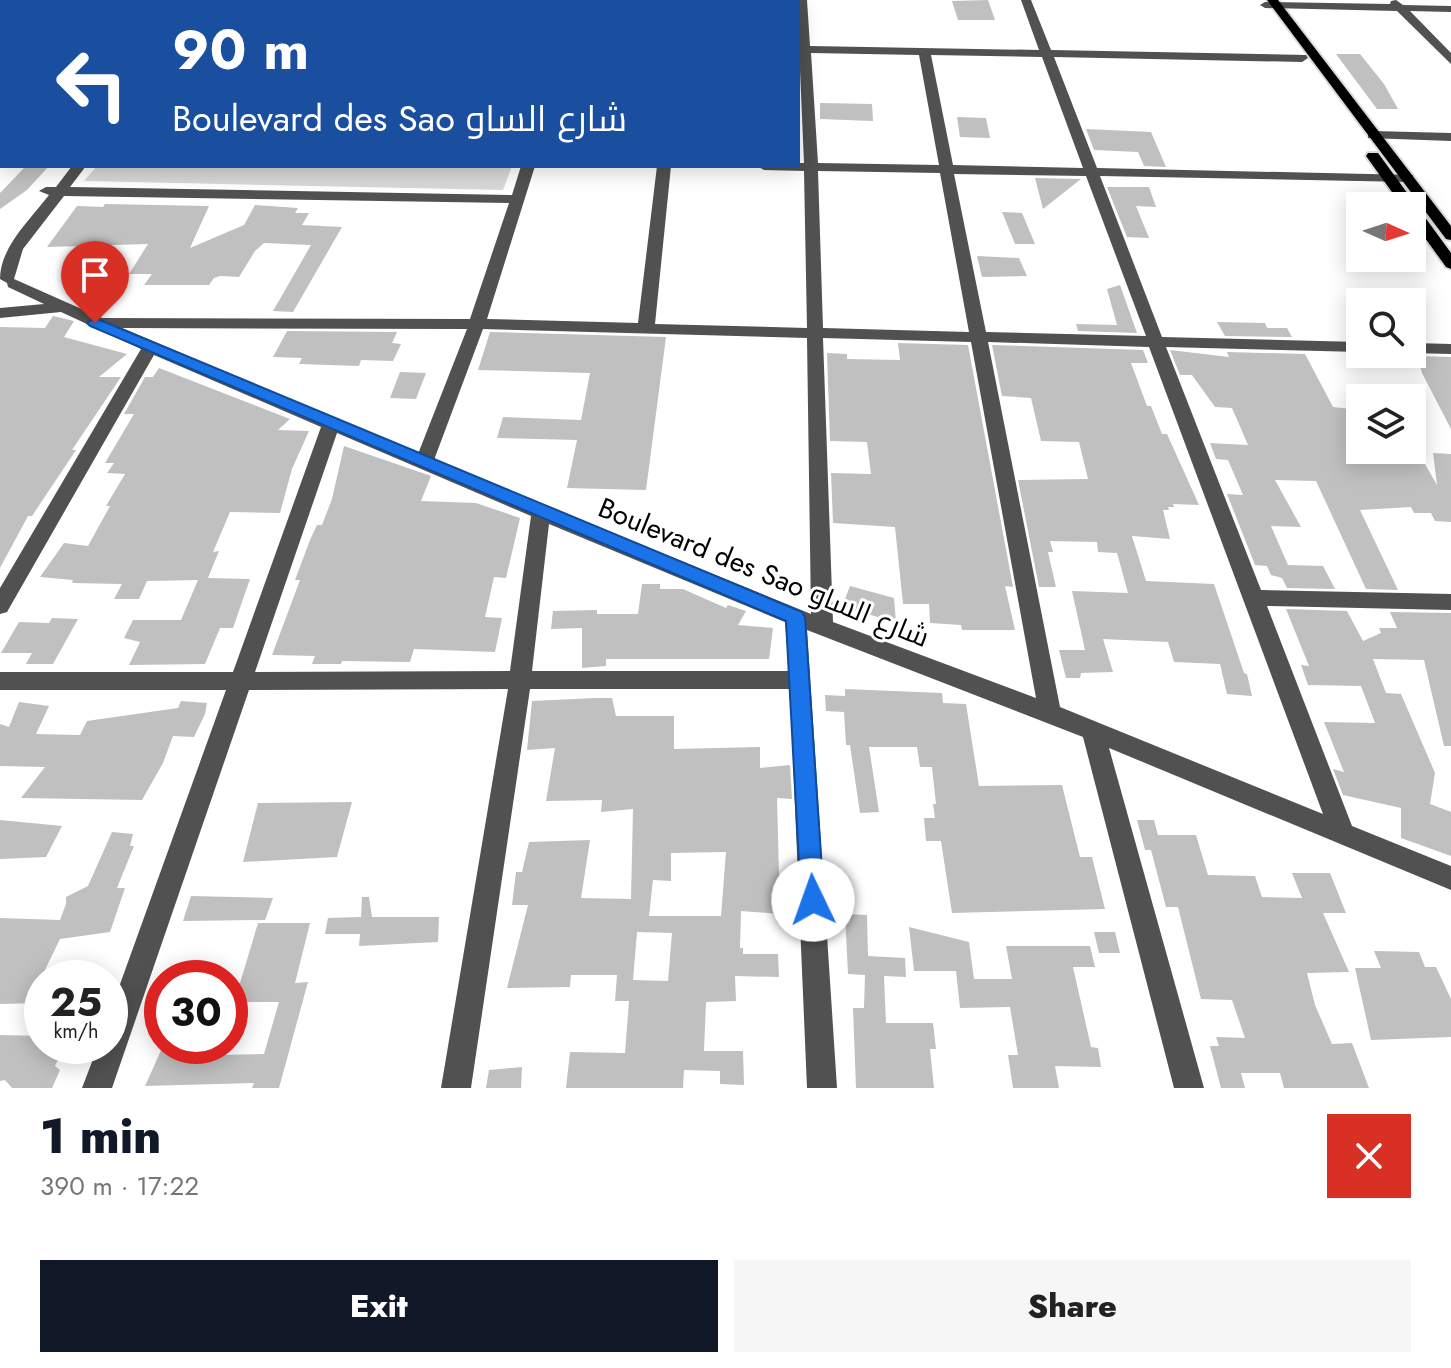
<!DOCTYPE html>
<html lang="en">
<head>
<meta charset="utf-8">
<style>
  :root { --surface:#fff; --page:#f6f6f6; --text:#222; --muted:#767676; --accent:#111827 }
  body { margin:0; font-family:Jost,Cairo,sans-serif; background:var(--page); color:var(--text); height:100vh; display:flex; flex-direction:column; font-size:30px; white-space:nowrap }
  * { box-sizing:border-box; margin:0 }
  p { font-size:26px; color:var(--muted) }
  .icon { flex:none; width:44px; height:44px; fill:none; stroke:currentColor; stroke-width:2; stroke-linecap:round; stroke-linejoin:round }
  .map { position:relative; height:1088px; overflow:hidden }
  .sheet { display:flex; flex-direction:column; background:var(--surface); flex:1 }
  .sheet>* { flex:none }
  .hud { position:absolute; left:0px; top:0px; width:800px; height:168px; box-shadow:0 4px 20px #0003; background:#1a4fa0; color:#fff; overflow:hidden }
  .needle { width:52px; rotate:93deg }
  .fabs { position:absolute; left:1346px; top:192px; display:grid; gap:16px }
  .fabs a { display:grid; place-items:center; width:80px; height:80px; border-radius:0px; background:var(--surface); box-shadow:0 4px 20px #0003; font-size:40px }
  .speed { position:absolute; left:24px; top:960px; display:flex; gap:16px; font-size:40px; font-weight:700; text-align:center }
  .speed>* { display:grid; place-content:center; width:104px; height:104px; border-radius:50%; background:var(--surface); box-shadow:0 4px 20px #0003; line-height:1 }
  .speed small { font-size:20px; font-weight:400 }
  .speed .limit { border:12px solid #d22; background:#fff; color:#111 }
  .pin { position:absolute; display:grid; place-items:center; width:68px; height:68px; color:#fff; margin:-82px -34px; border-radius:50% 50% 50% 0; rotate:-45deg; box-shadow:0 0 8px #0007 }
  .pin .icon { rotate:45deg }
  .me { position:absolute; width:88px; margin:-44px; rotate:357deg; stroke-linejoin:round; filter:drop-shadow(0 0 6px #0008) }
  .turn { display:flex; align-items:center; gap:28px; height:168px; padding:0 40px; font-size:36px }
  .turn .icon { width:104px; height:104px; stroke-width:2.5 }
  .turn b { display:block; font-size:56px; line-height:68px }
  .round { display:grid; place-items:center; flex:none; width:84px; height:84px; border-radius:0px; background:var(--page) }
  .head { display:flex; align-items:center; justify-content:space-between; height:136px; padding:0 40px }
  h1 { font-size:48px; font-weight:800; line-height:60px; color:var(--accent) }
  .cta { display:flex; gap:16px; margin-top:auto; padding:16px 40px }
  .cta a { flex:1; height:92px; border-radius:0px; background:var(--accent); color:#fff; font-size:32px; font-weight:800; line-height:92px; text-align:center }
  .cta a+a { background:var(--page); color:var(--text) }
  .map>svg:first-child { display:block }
  .green { fill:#d8d8d8 }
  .building { fill:#c0c0c0; fill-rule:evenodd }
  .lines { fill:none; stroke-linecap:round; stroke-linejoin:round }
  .major-casing { stroke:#dbdbdb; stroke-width:4 }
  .minor { fill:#515151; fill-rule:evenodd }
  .major { fill:#000; fill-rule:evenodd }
  .route { fill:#1a73e8; stroke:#114b97; stroke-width:2 }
  .labels { text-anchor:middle; stroke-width:6; stroke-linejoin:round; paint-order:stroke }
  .street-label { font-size:28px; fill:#000; stroke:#fff }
</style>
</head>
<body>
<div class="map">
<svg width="1451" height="1088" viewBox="0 0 1451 1088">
  <rect width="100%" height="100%" fill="#fff"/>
  <path class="green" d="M97,166H512L503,190L84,181Z"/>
  <g class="building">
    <path d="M988,0L995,20H958L952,1Z"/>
    <path d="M1336,54H1360L1384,84L1398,109H1377Z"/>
    <path d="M820,103L872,104L873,121L820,119Z"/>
    <path d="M957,117L986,118L990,138L960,137Z"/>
    <path d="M1086,129L1151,132L1166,167L1144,166L1138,152L1094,150Z"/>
    <path d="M26,166L48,167L27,190L0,209V193Z"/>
    <path d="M1035,178L1081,179L1043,209Z"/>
    <path d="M1107,187H1149L1156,207L1136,206L1149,238L1127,237Z"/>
    <path d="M105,204L209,206L190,248L244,225L255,205L298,208L295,213H309L302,225L342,227L293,312L273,311L311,245L264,243L255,251L239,277L220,276L214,278L209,285H144L152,274H129L148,244L47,247L77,206L103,207Z"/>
    <path d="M1002,212L1022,213L1035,244H1015Z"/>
    <path d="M977,256L1019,258L1027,276L982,277Z"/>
    <path d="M1120,285L1137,333L1078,331L1076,324L1117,325L1107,289Z"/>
    <path d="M53,316L74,321L64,337L127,354L99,377H121L72,450H76L32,516H28L0,568V327L45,328Z"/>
    <path d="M1217,322L1265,323L1267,328H1287L1292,337L1225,336Z"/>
    <path d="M287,331L397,332L392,343L401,344L393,361L361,360L359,366L299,364L302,358L273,357Z"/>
    <path d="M490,332L666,337L646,490L567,488L577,440L497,438L503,417L581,420L590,373L478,370Z"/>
    <path d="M898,343L968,345L1013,587L1005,586L1015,630H962L961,625L930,623L929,604H903L895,527L833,523L831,473L871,474L867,442L830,441L827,353L847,354V359L900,360Z"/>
    <path d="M992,345L1143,350L1148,363H1131L1147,406H1151L1162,434H1167L1199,505L1173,504L1174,507H1168L1169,510H1163L1170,539L1132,536L1146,581L1214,584L1244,673L1247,674L1252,696L1227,694L1220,664L1174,662L1168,642L1103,639L1113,672L1081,673L1080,678H1066L1059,650H1085L1072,591L1128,593L1117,553L1098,552L1097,542L1050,541L1053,552H1048L1056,587H1039L1018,480L1088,479L1079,442L1041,441L1031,398L1002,396Z"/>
    <path d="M1170,350L1229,357L1227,352L1305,354L1333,407L1360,410V450H1417L1437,485L1433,453L1451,454V522L1435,521L1431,513H1414L1411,507L1360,510L1398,590L1366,589L1316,481L1275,480L1301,527L1271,526L1288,565L1323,566L1335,589L1287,588L1282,578L1271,575L1267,566L1255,565L1227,494L1243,495L1228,460L1216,459L1210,443L1248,445L1232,408L1215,407L1192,375H1180Z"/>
    <path d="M1417,356L1451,357V429L1422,373Z"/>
    <path d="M159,368L290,419L278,430L309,431L292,469L280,513L230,512L213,552L219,551L208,578L250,579L233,628H220L205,664L129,665L140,642L124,638L133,620H181L198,580L147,581L139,599H114L122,584L72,583L73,580L40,577L64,543L88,546L110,506H106L125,474L107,473L114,463H105L134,414H124L145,377H153Z"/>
    <path d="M400,372L426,373L416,399L390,398Z"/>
    <path d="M344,446L431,476L421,501L476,503L520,518L506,578L494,577L485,617L502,618L495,652L414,649L410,662L342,661L341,664H312L315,656L272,655L300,580H295L310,540L317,525H322L332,499Z"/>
    <path d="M642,584H660V589H683L726,608L728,605L746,611L738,625L773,628L769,659H606V666L582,668V628L551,629L553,611L597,610V614H638Z"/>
    <path d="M850,586L894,598L896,622L842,607Z"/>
    <path d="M1286,609L1347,611L1363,641L1381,633L1379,628H1397L1390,612L1451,613V746H1444L1424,660L1373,659L1386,693L1401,694L1435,773L1430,804L1451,812V856L1401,838V808L1343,795L1333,769L1344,772L1324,722L1375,723L1361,686L1308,685L1301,665L1309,666Z"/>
    <path d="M52,618L78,619L53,664H26L32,653H1L19,622L49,623Z"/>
    <path d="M845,689L942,693L943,703L966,704L979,786L1062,785L1080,857H1092L1105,909L952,913L941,841H926L924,818H935L933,804H936L932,767H920L917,747H869L879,812L860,813L850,745H846L844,712L826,711L825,695L845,696Z"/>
    <path d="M595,698H612L616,716H674V749L760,747V768L790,765L792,799L777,798L780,914L741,911L740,948H743V954H778L779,977L735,976L736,1001L706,1002L704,1051H743L744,1085L720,1084V1071L684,1070L683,1088H566L570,1052L625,1053L629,1001H615L617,975H571L570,987L507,988L528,905H512L516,872H522L529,842L590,840L581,898L631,899L633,809L601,812L602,800L546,801L555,748L527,750L532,701ZM726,852L721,916H649L653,880L671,881V853ZM637,932L672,933L668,981L633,980Z"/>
    <path d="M181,701L207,703L205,714L194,737L173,736L163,763L142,800L21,798L45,767L0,766V724L9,727L19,702L49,706L36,734L80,735L87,721L178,708Z"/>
    <path d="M352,802L337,857L243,862L258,803Z"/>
    <path d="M0,820L62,826L46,857L0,859Z"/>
    <path d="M1137,820H1154L1158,835H1196L1208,875L1255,876L1262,897L1302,898L1292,873H1330L1346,913H1323L1349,972L1307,973L1315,1005L1332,1044L1352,1043L1369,1088H1284L1280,1073H1241L1245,1088H1221L1210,1046H1219L1216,1037L1245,1038L1232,1000L1201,999L1178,907H1166L1151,850H1145Z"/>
    <path d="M112,832L133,834L130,846H134L117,888H125L110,932L60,939L42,976V1003L0,1004V918L60,920L66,904V897L88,886Z"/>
    <path d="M191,896L273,898L265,920L183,921Z"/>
    <path d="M362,897H369L372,917H439L438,942L359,946L360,934H325L328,918L361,917Z"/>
    <path d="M845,914L867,915L868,956L905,958L906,977L884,976L886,1023H933L936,1049H930L934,1088H856L853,1008H864L865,975L848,974Z"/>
    <path d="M258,923H310L295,983L308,982L279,1088H252L254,1083L145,1086L163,1046H218L216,1055L264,1054L279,1002H230V983H240Z"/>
    <path d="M909,927L969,942L974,979H1012L1006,946H1090L1095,967H1073L1091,1047L1098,1048L1101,1067L1055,1066L1059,1088H1013L1008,1055H1018L1010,1007L960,1008L956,971H914Z"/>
    <path d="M1094,932H1115L1120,953H1099Z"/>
    <path d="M1374,951L1419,952L1425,967H1436L1451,999V1037L1371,1040L1355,968H1381Z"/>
    <path d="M0,1035L42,1036V1046H64L55,1066L60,1070L52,1088H12L5,1080L0,1081Z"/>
    <path d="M522,1067L521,1088H486L489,1070Z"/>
  </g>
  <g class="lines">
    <defs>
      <g id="major">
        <path d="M1267,0H1278L1451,226V240L1446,239Z"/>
        <path d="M1368,153H1378L1451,253V269L1446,267L1412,220V206H1402L1366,156Z"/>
      </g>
    </defs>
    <use href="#major" class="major-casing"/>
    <g class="minor">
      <rect x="571" y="0" width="10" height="2"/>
      <path d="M797,0H807L810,46L1039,50L1021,0H1031L1051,50L1306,55L1308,58L1302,62L1054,57L1097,168L1413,175V181L1408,182L1100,176L1162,337L1360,342V352L1166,347L1261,590L1451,594V610L1267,606L1352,826L1451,866V890L1109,748L1204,1088H1174L1083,737L807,630L837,1088H807L790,689H530L471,1088H441L508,689L249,690L112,1088H82L98,1046H110V1012L226,690H0V672H233L321,427L154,355L7,612L0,614V588L141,349L61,312L0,318V308L44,304L8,287L7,283L0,279C0,247 30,220 49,195L39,191L46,187H56L72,166H86L70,187L512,195L521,166H535L487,319L638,323L657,166H671L655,324L807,328L804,171L764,170L757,166H798V163H804ZM811,53L919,55L939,165L818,163ZM931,55L1042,57L1083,168L953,165ZM818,171L940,173L969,332L823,328ZM954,174L1086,176L1146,336L986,332ZM64,196L509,203L470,319L102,318L14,279L23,249ZM122,328L467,329L418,454ZM483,329L807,338L811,614L434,460ZM823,338L971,342L1036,698L833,622ZM988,342L1149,347L1323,814L1060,707ZM337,433L531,516L510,671L255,672ZM549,524L785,622L789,671H532Z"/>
      <path d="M1396,0L1403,5L1451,6V12L1410,11L1451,53V64L1397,11L1265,8L1260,5L1265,2L1390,4L1391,1Z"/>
      <rect x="0" y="113" width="2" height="8"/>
      <path d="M1373,131L1451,133V141L1368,138V132Z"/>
      <path d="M1412,343L1451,344V354L1412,353Z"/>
    </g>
    <use href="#major" class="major"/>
  </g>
  <path class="route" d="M95,318L802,612L805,617L824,900L821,908L813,911L804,908L801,900L786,621L90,326L87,323Z"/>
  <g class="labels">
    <g class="street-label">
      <text transform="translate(764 572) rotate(22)" y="10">Boulevard des Sao شارع الساو</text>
    </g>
  </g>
</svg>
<div class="fabs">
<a><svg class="needle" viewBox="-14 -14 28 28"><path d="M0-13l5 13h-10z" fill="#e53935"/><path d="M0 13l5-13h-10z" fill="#767676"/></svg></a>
<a><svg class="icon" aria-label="search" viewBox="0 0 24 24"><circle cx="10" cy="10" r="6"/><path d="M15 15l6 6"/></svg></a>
<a><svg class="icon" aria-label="layers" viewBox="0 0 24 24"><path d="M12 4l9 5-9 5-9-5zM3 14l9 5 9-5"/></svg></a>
</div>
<div class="speed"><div>25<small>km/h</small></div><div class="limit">30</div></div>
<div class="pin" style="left:95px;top:323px;background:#d93025"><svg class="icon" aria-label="arrive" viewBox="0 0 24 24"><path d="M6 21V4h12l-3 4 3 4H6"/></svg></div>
<svg class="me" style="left:813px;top:900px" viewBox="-20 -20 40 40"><circle r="19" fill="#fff"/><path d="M0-13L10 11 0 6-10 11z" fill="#1a73e8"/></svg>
<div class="hud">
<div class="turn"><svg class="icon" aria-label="left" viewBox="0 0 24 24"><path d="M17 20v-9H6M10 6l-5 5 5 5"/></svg><div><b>90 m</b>Boulevard des Sao شارع الساو</div></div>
</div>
</div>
<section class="sheet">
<div class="head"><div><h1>1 min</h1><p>390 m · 17:22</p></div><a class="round" style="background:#d93025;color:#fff"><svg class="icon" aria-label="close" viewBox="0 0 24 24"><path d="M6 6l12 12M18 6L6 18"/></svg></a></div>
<div class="cta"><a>Exit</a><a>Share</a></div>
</section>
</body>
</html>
